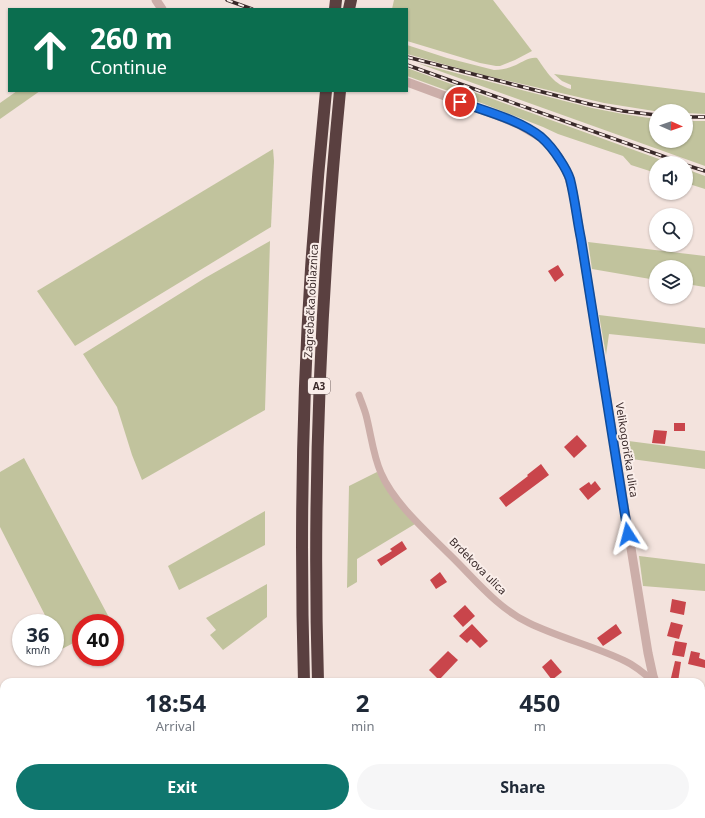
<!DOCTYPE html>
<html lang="en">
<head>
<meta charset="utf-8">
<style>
  :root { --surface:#fff; --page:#f6f6f7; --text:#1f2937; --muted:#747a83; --accent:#0f766e }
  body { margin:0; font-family:"Noto Sans",sans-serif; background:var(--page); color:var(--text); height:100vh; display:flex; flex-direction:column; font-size:15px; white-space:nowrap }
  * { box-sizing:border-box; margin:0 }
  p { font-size:13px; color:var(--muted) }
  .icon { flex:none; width:22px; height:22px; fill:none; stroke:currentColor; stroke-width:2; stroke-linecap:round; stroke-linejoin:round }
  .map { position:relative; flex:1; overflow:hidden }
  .details { position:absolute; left:0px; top:678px; width:705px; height:140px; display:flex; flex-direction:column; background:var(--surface); border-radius:12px 12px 0 0; box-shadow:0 1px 3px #0004 }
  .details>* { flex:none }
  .top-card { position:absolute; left:8px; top:8px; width:400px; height:84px; border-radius:0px; box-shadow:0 1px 3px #0004; background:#0b6e4f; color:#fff; overflow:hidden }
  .needle { width:26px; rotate:92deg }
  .fabs { position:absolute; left:649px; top:104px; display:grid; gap:8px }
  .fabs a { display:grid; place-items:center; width:44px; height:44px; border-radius:50%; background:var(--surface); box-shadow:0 1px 3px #0004; font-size:20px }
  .speed { position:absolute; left:12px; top:614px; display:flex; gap:8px; font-size:20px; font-weight:700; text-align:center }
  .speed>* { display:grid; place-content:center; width:52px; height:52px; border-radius:50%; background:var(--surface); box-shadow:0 1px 3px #0004; line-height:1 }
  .speed small { font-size:10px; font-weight:400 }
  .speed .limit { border:6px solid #d22; background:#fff; color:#111 }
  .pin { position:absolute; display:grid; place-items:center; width:34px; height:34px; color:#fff; margin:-17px; border:2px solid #fff; border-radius:50%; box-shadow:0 1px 4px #0007 }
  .me { position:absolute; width:44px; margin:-22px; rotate:351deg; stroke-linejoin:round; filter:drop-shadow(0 0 3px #0008) }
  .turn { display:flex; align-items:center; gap:14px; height:84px; padding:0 16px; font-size:18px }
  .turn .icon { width:52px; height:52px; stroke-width:2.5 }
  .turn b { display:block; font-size:28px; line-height:34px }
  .eta { display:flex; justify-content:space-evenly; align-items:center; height:68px; text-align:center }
  .eta b { font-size:24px; font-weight:700; line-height:28px }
  .button { display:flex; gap:8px; margin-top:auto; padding:8px 16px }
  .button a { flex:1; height:46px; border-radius:24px; background:var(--accent); color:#fff; font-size:16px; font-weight:700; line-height:46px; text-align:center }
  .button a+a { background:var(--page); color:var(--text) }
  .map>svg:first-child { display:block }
  .green { fill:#c1c39d }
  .building { fill:#c9454b }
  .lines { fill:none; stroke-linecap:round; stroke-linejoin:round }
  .minor { stroke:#ccaea9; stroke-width:7 }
  .tertiary { stroke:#ccaea9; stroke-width:9 }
  .motorway { stroke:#5a4040; stroke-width:12 }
  .rail-casing { stroke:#392929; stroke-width:3.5 }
  .rail { stroke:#faeeea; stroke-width:2; stroke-dasharray:6; stroke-linecap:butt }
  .route-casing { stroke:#114b97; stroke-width:10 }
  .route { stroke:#1a73e8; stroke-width:7 }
  .labels { text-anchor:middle; stroke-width:4; stroke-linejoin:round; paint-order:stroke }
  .shield { fill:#faeeea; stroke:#736463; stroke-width:1 }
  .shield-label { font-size:10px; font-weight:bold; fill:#392929 }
  .street-label { font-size:11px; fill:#392929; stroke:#faeeea }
</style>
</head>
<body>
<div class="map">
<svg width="705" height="818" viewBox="0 0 705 818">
  <rect width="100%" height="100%" fill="#f3e3dd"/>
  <g class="green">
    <path d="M394,0H493L532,51L515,60L500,66H496L480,63L407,41V9H392Z"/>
    <path d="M407,45L447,58L494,70C502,70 509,68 516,65C523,62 529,57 537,58C547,72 554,85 571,89V85L562,81L554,74L705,93V114L686,113V111H654L604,103L479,74L407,54Z"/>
    <path d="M417,63L592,108L623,114L656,119V141H686V121H705V166Z"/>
    <path d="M407,68L670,163H656V173L631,165L623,156L558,134L543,127L484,104L407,76Z"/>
    <path d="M17,91H40L0,119V103Z"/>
    <path d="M273,149L274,161L271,227L75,346L37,291Z"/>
    <path d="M686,169L705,176V189L686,183Z"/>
    <path d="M270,241L265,410L142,480L132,455L117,407L83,354L205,278Z"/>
    <path d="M588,242L705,256V287L686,284V267H656V280L592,269Z"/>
    <path d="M599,315L705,328V344L609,334L606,355Z"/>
    <path d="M621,440L705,451V469L624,458Z"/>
    <path d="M24,458L112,623H81V639L62,649L55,635V623H49L0,527V472Z"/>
    <path d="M377,472L391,496L415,524L357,559V582L347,588L349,486Z"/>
    <path d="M265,511V545L179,590L168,566Z"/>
    <path d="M639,556L705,564V591L643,586Z"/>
    <path d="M267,584V617L223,650L210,635L216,630L206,618Z"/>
    <path d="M4,686V800L0,794V688Z"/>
    <path d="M13,814H114L117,818H16Z"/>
  </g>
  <g class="building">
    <path d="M558,265L564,275L555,282L548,271Z"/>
    <rect x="674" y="423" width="11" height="8"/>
    <path d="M654,430L667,431L665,444L652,443Z"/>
    <path d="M577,435L587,446L574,458L564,447Z"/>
    <path d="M541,464L549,475L506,507L499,498L528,476L527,475Z"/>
    <path d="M595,481L601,489L588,500L579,489L589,482L591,485Z"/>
    <path d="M402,541L407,549L381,566L377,560L392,551L390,549Z"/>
    <path d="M440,572L447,582L436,589L430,580Z"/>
    <path d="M672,599L686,602L684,615L670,612Z"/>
    <path d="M465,605L475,616L463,627L453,616Z"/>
    <path d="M671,622L683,625L679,639L667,636Z"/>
    <path d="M472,624L488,641L480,648L471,639L467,643L459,636Z"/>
    <path d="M616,624L622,633L603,646L597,638Z"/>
    <path d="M675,641L687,643L684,657L672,655Z"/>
    <path d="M448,651L458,660L439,680L429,670Z"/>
    <path d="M691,651L700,653L699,658L705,660V668L688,664Z"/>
    <path d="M551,659L562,672L552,680L542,667Z"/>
    <path d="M675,661L681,662L678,682H670Z"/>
    <path d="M702,688H705V695L701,694Z"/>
    <path d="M701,719L705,720V724L703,729H701Z"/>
    <path d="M701,776L705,777V789L701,788Z"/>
  </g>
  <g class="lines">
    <g class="minor">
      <path d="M359,395C361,401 364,408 366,415C371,434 373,455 381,473C394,503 426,531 449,554C474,578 497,608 529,623C560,638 594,646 625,661C636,666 645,674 654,682"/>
      <path d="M671,814L685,818"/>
    </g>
    <g class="tertiary">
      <path d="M156,0L162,9"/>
      <path d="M407,82L499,116L518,124L540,137L549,145L558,156L564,166L569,178L573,192L582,246L648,653L653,676L655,682"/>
      <path d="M701,744L705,749"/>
    </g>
    <g class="motorway">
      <path d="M335,9L336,0"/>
      <path d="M349,9L351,0"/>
      <path d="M304,682C300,544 302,406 311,269C315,209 320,150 326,91"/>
      <path d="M318,682C312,485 321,287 340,91"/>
      <path d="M309,814L310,818"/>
      <path d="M324,814V818"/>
    </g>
    <defs>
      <g id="rail">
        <path d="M227,0L252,9"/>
        <path d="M407,57L589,104L623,111L656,115"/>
        <path d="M407,65L682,163"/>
        <path d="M686,117H705"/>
        <path d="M686,165L705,171"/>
      </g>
    </defs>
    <use href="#rail" class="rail-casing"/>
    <use href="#rail" class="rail"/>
  </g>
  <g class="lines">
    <defs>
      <path id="route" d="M460,102C485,111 520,120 541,137C549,144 555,152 560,160C564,166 568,173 570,179C575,199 577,220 581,239L628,534"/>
    </defs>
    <use href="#route" class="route-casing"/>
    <use href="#route" class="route"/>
  </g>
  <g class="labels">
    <rect class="shield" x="308" y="378" width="22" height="16" rx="3"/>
    <g class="shield-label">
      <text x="319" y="390">A3</text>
    </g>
    <g class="street-label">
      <text transform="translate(311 301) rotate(-87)" y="4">Zagrebačka obilaznica</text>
      <text transform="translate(627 450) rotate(81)" y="4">Velikogorička ulica</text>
      <text transform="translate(478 566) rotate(45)" y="4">Brdekova ulica</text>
    </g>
  </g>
</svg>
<div class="fabs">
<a><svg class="needle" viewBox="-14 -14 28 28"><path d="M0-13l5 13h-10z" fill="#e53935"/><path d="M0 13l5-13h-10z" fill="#747a83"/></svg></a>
<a><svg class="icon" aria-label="sound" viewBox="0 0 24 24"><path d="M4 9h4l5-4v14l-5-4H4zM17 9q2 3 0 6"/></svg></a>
<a><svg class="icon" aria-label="search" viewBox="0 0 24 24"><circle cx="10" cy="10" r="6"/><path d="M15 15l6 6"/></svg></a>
<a><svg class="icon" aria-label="layers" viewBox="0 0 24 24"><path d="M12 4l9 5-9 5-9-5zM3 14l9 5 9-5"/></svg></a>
</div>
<div class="speed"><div>36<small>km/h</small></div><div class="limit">40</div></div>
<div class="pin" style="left:460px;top:102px;background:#d93025"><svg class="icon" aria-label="arrive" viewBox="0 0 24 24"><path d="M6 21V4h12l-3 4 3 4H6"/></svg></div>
<svg class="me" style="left:628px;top:534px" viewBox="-20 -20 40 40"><path d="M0-17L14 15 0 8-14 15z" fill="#1a73e8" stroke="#fff" stroke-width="4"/></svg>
<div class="top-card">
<div class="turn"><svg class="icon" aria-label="ahead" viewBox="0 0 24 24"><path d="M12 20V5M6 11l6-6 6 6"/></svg><div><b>260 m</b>Continue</div></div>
</div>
<section class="details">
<div class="eta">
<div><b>18:54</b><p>Arrival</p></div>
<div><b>2</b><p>min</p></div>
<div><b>450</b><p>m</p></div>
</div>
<div class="button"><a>Exit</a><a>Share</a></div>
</section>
</div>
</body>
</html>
